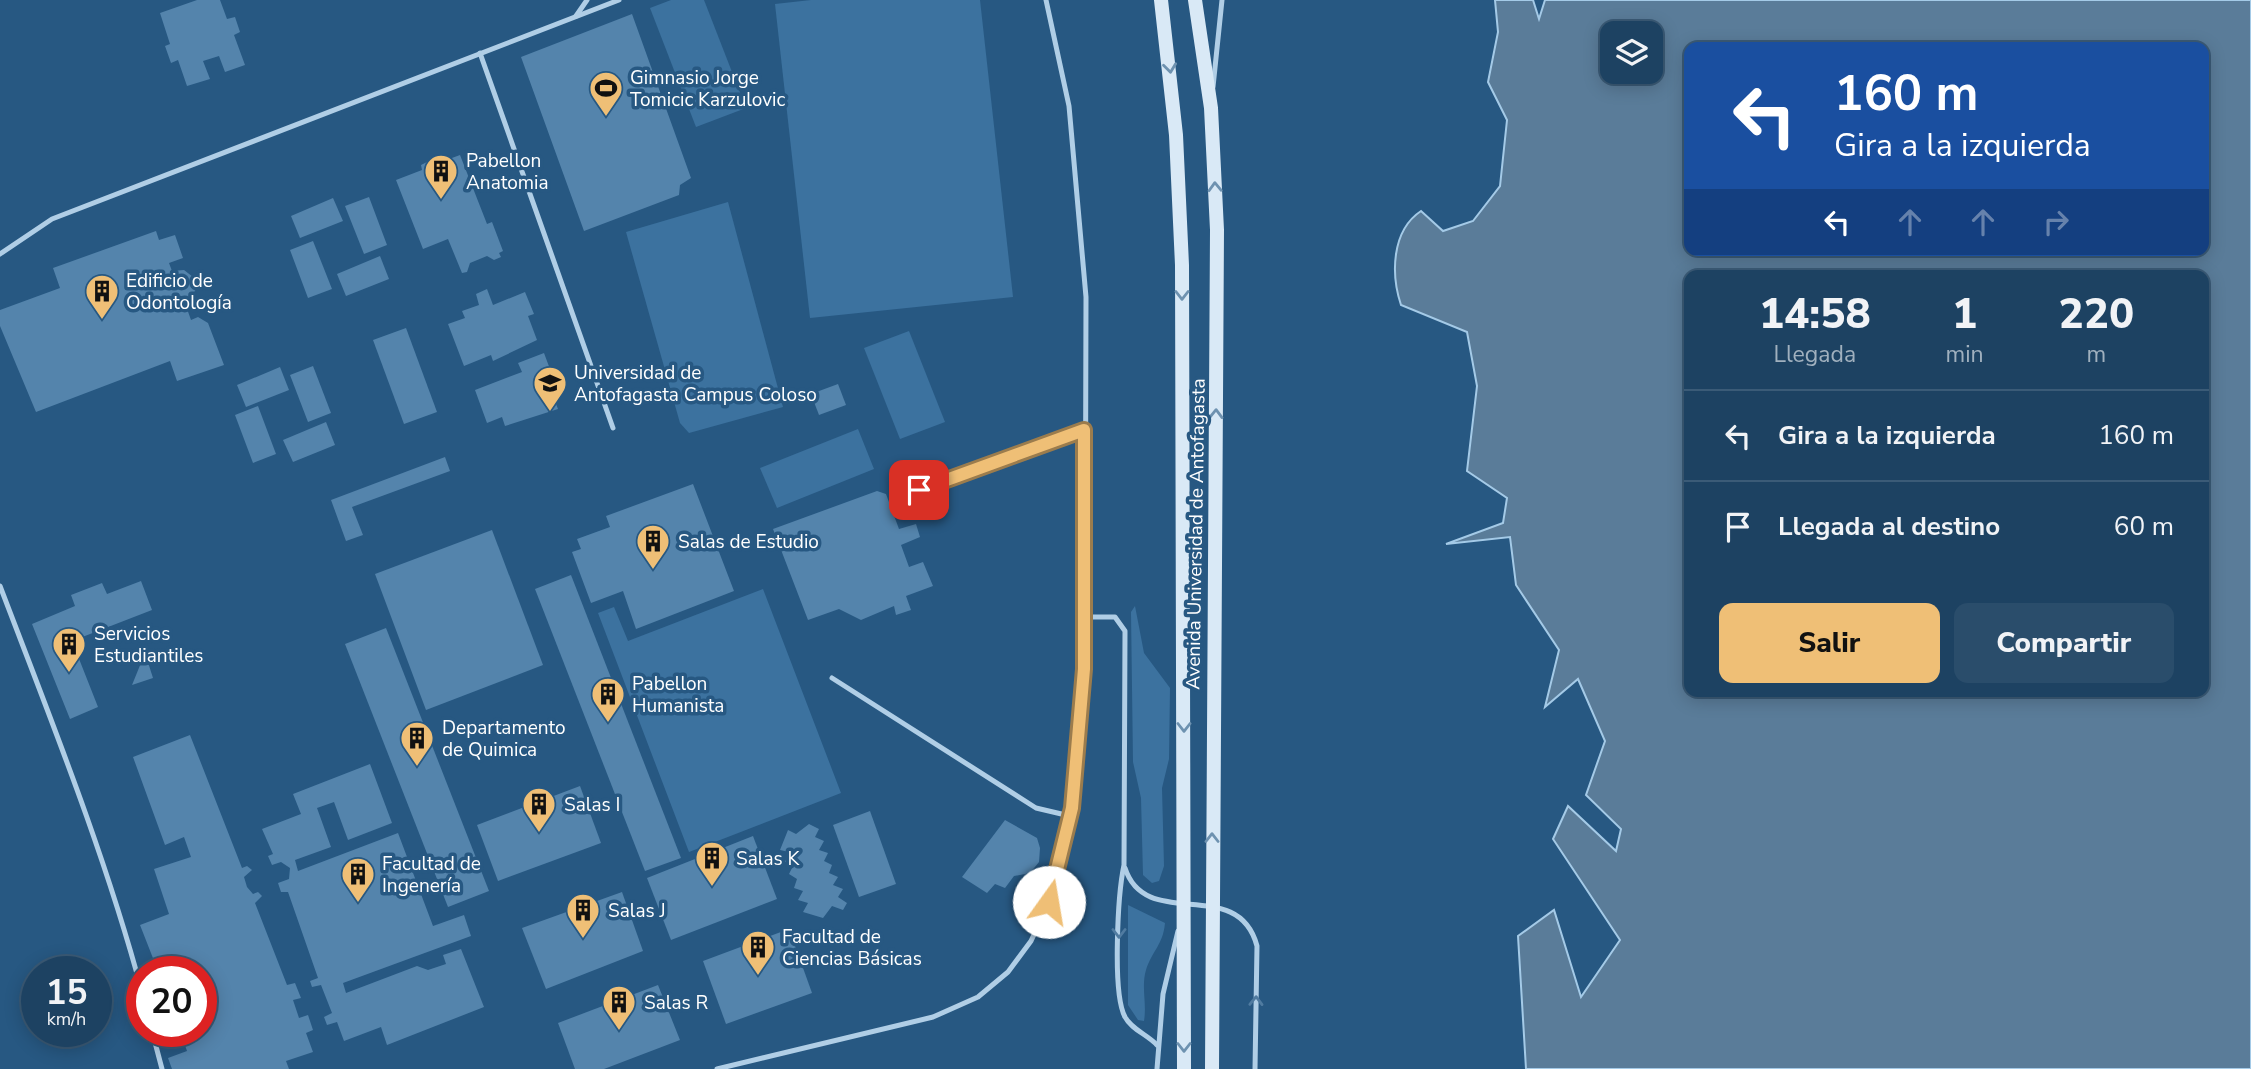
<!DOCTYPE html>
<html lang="es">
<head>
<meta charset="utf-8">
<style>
  :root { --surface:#1d4262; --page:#2a4d6b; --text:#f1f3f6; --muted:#a0b0be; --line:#3b5b77; --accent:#efbf76 }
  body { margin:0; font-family:"Nunito Sans",sans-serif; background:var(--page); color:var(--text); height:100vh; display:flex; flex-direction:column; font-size:26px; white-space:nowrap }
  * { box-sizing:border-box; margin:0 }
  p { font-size:23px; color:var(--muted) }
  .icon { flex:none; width:38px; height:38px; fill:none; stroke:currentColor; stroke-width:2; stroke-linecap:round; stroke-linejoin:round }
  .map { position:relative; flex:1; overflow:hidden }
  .sheet { position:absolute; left:1684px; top:270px; width:525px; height:427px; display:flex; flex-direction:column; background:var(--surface); border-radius:14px; box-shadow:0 4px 18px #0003,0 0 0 2px var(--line) }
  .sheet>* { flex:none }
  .top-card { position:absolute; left:1684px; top:42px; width:525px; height:214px; border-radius:14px; box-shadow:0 4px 18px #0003,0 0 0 2px var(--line); background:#1a4fa0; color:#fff; overflow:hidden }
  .tools { position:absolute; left:1600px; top:21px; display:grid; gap:14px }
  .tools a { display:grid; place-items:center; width:63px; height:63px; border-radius:14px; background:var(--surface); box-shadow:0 4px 18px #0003,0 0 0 2px var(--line); font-size:35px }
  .speed { position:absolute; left:21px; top:956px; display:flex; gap:14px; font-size:35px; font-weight:700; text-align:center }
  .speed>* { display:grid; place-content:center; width:91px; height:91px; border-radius:50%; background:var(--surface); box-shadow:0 4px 18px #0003,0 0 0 2px var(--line); line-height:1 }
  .speed small { font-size:18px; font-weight:400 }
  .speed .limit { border:10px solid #d22; background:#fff; color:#111 }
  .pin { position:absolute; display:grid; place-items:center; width:60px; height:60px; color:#fff; margin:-30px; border-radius:14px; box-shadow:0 4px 10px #0006 }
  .me { position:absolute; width:77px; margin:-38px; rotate:13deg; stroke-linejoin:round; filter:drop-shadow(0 0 5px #0008) }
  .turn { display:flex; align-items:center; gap:24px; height:147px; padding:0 35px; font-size:32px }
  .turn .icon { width:91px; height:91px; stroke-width:2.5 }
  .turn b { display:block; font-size:49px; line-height:60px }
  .lanes { display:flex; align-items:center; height:66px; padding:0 35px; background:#0003; justify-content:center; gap:35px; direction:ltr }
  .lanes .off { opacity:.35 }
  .eta { display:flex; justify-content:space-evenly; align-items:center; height:119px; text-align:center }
  .eta b { font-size:42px; font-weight:800; line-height:49px }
  .primary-button { display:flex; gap:14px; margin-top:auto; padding:14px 35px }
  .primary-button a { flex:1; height:80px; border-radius:14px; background:var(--accent); color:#111; font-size:28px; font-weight:800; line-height:80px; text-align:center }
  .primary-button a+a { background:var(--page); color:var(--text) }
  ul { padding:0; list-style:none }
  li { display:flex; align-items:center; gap:21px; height:91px; padding:0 35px; border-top:2px solid var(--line) }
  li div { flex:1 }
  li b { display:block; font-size:26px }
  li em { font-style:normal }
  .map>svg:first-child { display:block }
  .green { fill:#3c729f }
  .water { fill:#5a7c99; stroke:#a4cae7; stroke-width:2; fill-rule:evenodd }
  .building { fill:#5484ac }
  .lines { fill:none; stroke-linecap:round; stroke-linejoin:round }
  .lane { stroke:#b0cee6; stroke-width:5 }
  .secondary { stroke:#d9e9f6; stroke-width:14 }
  .oneway { stroke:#6e92b0 }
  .oneway2 { stroke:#507ba0 }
  .route-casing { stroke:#9b7c4d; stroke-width:18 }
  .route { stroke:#efbf76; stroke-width:12 }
  .labels { text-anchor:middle; stroke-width:7; stroke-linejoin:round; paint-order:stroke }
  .poi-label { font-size:19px; fill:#fff; stroke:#275882; text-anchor:start }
  .street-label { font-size:19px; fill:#fff; stroke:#275882 }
</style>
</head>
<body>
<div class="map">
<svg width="2251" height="1069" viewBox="0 0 2251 1069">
  <rect width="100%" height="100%" fill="#275882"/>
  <g class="green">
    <path d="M671,0H704L746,108L696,127L650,8Z"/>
    <path d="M811,0H980L1013,297L810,318L775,4Z"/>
    <path d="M728,202L783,407L689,433L680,423L626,232Z"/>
    <path d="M909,331L945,422L900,439L864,348Z"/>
    <path d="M858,429L874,469L777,508L760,468Z"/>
    <path d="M763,589L841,793L689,852L598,613L614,607L628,641Z"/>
    <path d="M1135,606L1144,653L1170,688L1169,759L1162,788L1164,866L1159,881L1152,883L1143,875L1141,798L1133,762L1131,612Z"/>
    <path d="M1128,905L1165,923C1163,945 1152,951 1146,970C1141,987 1147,1003 1144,1021L1138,1020L1128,1005Z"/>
  </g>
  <path class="water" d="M1495,0H1533L1539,19L1545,0H2251V1069H1526L1518,936L1554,910L1581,997L1620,940L1553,839L1568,806L1616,851L1621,829L1586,795L1605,741L1578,679L1545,707L1559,650L1516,585L1510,537L1446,544L1503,523L1507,498L1467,471L1477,386L1467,332L1401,305C1391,275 1391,231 1421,211L1443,231L1473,221L1500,186L1507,120L1488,82L1498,32ZM1612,33H1650V72H1612ZM1689,47H2203V250H1689ZM1689,275H2203V691H1689Z"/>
  <g class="building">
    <path d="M197,0H220L227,19L235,17L240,32L234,35L245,65L225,72L219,56L203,61L210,79L187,86L178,60L171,63L165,46L170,44L160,13Z"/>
    <path d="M632,14L691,178L680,185L679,195L584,231L521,57Z"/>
    <path d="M460,155L487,224L492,222L503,251L499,253L501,257L494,260L487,256L470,263L467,272L462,273L448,239L423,249L396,180L422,170L421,165L431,160L433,165Z"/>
    <path d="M369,197L387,245L364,254L345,206Z"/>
    <path d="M333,198L343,221L300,238L291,216Z"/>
    <path d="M156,231L159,240L175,235L183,258L169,263L172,271L184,270L193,277L196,289L186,306L191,320L198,317L208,323L224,365L177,381L170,361L36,412L0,326V310L60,288L53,268Z"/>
    <path d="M313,241L332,289L308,298L290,250Z"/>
    <path d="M380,256L389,279L346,296L337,274Z"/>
    <path d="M487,289L493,305L525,292L534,314L528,316L537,340L493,361L491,355L464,366L448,324L465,318L462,311L479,305L476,294Z"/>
    <path d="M406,328L437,412L404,424L373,340Z"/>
    <path d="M544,353L557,388L551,391L558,409L505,426L502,417L487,423L475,390L522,372L518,363Z"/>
    <path d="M313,366L331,413L308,422L290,375Z"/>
    <path d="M280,367L289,390L246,407L237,385Z"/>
    <path d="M838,384L846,405L819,415L811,394Z"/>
    <path d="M258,406L276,454L253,463L235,415Z"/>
    <path d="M326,422L335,445L293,462L283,440Z"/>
    <path d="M445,457L450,471L352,507L363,535L346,541L331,500Z"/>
    <path d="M693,484L734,591L636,629L623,591L591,603L572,552L581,549L577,539L610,527L606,516Z"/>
    <path d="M877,491L886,494L899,529L916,524L920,537L901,545L909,567L923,562L933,586L906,596L911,610L896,615L894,606L861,620L839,609L808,620L773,529Z"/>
    <path d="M492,530L543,665L426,710L375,574Z"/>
    <path d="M571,575L681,858L645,871L535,589Z"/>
    <path d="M141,581L152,610L72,641L98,707L70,719L32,624L75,606L71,595L102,583L107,594Z"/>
    <path d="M386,628L489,891L448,907L345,644Z"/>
    <path d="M145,653L153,678L132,685Z"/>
    <path d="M190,735L242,868L247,866L252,870L244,877L247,887L253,894L258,892L262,896L255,903L287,985L295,983L301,998L293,1000L299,1018L308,1015L313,1030L306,1033L313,1052L286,1061L289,1069H172L168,1058L187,1051L180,1031H201V971H158L140,925L169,914L154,869L191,857L184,837L165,845L133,757Z"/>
    <path d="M370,764L392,823L348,840L334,802L317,808L331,847L295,860L298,871L398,833L433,926L464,915L471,936L343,983L346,993L417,966L428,970L446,964L443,955L461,949L484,1007L387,1045L381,1027L344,1041L337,1022L327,1025L324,1017L332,1013L321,985L312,987L310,981L318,978L288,892H281L278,883L289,879L290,868L281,862L272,865L268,856L273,854L262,829L301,814L293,794Z"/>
    <path d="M580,786L601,843L498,881L477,825Z"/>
    <path d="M870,811L896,884L859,897L833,825Z"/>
    <path d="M1005,820L1037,838L1040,848L1039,862L1030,873L1014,876L1005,888L995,884L987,893L962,877Z"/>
    <path d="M809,824L819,829L815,837L824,841L819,850L828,853L824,861L832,865L829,873L838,877L833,885L843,889L838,897L847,903L843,910L832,906L823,918L803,912L808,903L798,900L803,891L794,888L797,879L789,874L794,864L785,862L789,852L780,850L788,830L796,834Z"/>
    <path d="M753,836L777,899L671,940L647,878Z"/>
    <path d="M622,892L643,951L546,989L522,928Z"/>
    <path d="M789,929L812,993L726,1024L703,961Z"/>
    <path d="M658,985L680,1040L604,1069H575L558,1023Z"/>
  </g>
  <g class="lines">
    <g class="lane">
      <path d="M576,16L587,0"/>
      <path d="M480,53L613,428"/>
      <path d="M1213,87L1222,0"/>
      <path d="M0,254L52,219L619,0"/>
      <path d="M919,490L1085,430"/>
      <path d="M0,586C51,720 105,854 142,992"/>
      <path d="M1085,617H1115L1125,631L1124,865C1118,893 1112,993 1125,1017C1131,1029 1148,1035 1157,1045"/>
      <path d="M832,678L1036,808L1070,816"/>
      <path d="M1125,868C1146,933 1238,874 1257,946L1255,1069"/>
      <path d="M152,1031L162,1069"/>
      <path d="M717,1069L933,1017L978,997L1008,972L1031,941L1049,902L1072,808L1085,669L1086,297L1069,106L1046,0"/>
      <path d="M1157,1069L1163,994L1178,931"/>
    </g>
    <g class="secondary">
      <path d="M1161,0L1176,135L1182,265L1184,1069"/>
      <path d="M1195,0L1211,108L1217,230L1212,1069"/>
    </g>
  </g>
  <defs><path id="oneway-chevron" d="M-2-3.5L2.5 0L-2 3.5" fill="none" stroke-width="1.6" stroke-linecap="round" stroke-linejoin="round" transform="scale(1.75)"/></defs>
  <g class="oneway">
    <use href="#oneway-chevron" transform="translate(1170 68) rotate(83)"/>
    <use href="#oneway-chevron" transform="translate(1215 187) rotate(-92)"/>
    <use href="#oneway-chevron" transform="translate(1182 295) rotate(90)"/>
    <use href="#oneway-chevron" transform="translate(1216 414) rotate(-89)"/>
    <use href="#oneway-chevron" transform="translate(1184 727) rotate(90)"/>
    <use href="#oneway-chevron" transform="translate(1212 838) rotate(-90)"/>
    <use href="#oneway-chevron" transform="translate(1184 1047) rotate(90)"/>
  </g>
  <g class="oneway2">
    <use href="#oneway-chevron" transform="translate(1119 933) rotate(90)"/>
    <use href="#oneway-chevron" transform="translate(1256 1001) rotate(-89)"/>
  </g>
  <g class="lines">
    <defs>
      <path id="route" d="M919,490L1084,430V669L1072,808L1049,902"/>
    </defs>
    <use href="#route" class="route-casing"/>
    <use href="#route" class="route"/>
  </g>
  <defs>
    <symbol id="stadium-pin" viewBox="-11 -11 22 30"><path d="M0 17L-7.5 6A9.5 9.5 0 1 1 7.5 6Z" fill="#efbf76" stroke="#275882"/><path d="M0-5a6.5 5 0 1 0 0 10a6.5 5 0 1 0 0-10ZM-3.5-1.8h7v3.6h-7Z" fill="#111"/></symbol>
    <symbol id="building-pin" viewBox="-11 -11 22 30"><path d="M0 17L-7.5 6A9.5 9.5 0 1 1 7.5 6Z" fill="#efbf76" stroke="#275882"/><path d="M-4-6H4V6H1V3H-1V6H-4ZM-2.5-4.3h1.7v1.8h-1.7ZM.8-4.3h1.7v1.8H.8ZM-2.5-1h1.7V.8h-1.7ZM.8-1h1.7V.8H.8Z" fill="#111"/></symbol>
    <symbol id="university-pin" viewBox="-11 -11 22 30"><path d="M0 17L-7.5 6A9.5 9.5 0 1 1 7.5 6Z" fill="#efbf76" stroke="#275882"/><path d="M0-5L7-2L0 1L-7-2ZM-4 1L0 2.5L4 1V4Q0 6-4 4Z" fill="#111"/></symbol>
  </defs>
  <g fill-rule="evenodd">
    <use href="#stadium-pin" x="587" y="69" width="38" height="52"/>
    <use href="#building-pin" x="422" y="152" width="38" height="52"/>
    <use href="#building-pin" x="83" y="272" width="38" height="52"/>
    <use href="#university-pin" x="531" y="364" width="38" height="52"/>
    <use href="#building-pin" x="634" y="522" width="38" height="52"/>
    <use href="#building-pin" x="50" y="625" width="38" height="52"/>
    <use href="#building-pin" x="589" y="675" width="38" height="52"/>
    <use href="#building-pin" x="398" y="719" width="38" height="52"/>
    <use href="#building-pin" x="520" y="785" width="38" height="52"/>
    <use href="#building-pin" x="693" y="839" width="38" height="52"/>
    <use href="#building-pin" x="339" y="855" width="38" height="52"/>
    <use href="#building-pin" x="564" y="891" width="38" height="52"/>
    <use href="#building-pin" x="739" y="928" width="38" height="52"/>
    <use href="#building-pin" x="600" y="983" width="38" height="52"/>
  </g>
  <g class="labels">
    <g class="poi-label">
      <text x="630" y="84">Gimnasio Jorge<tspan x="630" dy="22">Tomicic Karzulovic</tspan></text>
      <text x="466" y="167">Pabellon<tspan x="466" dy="22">Anatomia</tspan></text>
      <text x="126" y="287">Edificio de<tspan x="126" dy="22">Odontología</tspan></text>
      <text x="574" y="379">Universidad de<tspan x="574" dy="22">Antofagasta Campus Coloso</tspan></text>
      <text x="678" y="548">Salas de Estudio</text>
      <text x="94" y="640">Servicios<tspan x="94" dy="22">Estudiantiles</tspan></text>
      <text x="632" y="690">Pabellon<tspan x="632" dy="22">Humanista</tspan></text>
      <text x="442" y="734">Departamento<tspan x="442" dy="22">de Quimica</tspan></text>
      <text x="564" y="811">Salas I</text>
      <text x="736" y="865">Salas K</text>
      <text x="382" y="870">Facultad de<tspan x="382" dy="22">Ingenería</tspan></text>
      <text x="608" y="917">Salas J</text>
      <text x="782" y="943">Facultad de<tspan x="782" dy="22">Ciencias Básicas</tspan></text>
      <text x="644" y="1009">Salas R</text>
    </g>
    <g class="street-label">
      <text transform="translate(1195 534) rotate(-89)" y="7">Avenida Universidad de Antofagasta</text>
    </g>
  </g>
</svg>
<div class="tools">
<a><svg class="icon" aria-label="layers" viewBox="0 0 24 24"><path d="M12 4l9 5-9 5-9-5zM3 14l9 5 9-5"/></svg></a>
</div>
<div class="speed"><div>15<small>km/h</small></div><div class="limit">20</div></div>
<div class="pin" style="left:919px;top:490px;background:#d93025"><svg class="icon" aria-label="arrive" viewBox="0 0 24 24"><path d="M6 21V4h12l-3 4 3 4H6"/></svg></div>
<svg class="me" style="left:1049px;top:902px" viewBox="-20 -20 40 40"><circle r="19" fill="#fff"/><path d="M0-13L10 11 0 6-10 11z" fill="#efbf76"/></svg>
<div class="top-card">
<div class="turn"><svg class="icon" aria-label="left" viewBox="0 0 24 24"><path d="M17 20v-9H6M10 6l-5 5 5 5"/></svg><div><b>160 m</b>Gira a la izquierda</div></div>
<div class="lanes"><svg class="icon" aria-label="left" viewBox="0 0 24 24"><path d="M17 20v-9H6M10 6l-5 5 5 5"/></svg><svg class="icon off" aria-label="ahead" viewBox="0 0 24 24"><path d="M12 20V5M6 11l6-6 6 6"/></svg><svg class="icon off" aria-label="ahead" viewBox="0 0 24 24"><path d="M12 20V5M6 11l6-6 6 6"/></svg><svg class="icon off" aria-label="right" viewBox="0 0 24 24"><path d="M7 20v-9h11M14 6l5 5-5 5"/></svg></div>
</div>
<section class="sheet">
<div class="eta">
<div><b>14:58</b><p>Llegada</p></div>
<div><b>1</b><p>min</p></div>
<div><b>220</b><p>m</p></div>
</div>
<ul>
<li><svg class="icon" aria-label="left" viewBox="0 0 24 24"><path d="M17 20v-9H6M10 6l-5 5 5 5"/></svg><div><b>Gira a la izquierda</b></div><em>160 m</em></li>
<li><svg class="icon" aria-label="arrive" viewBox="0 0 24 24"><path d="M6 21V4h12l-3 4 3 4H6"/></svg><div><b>Llegada al destino</b></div><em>60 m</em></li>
</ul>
<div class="primary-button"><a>Salir</a><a>Compartir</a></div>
</section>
</div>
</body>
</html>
